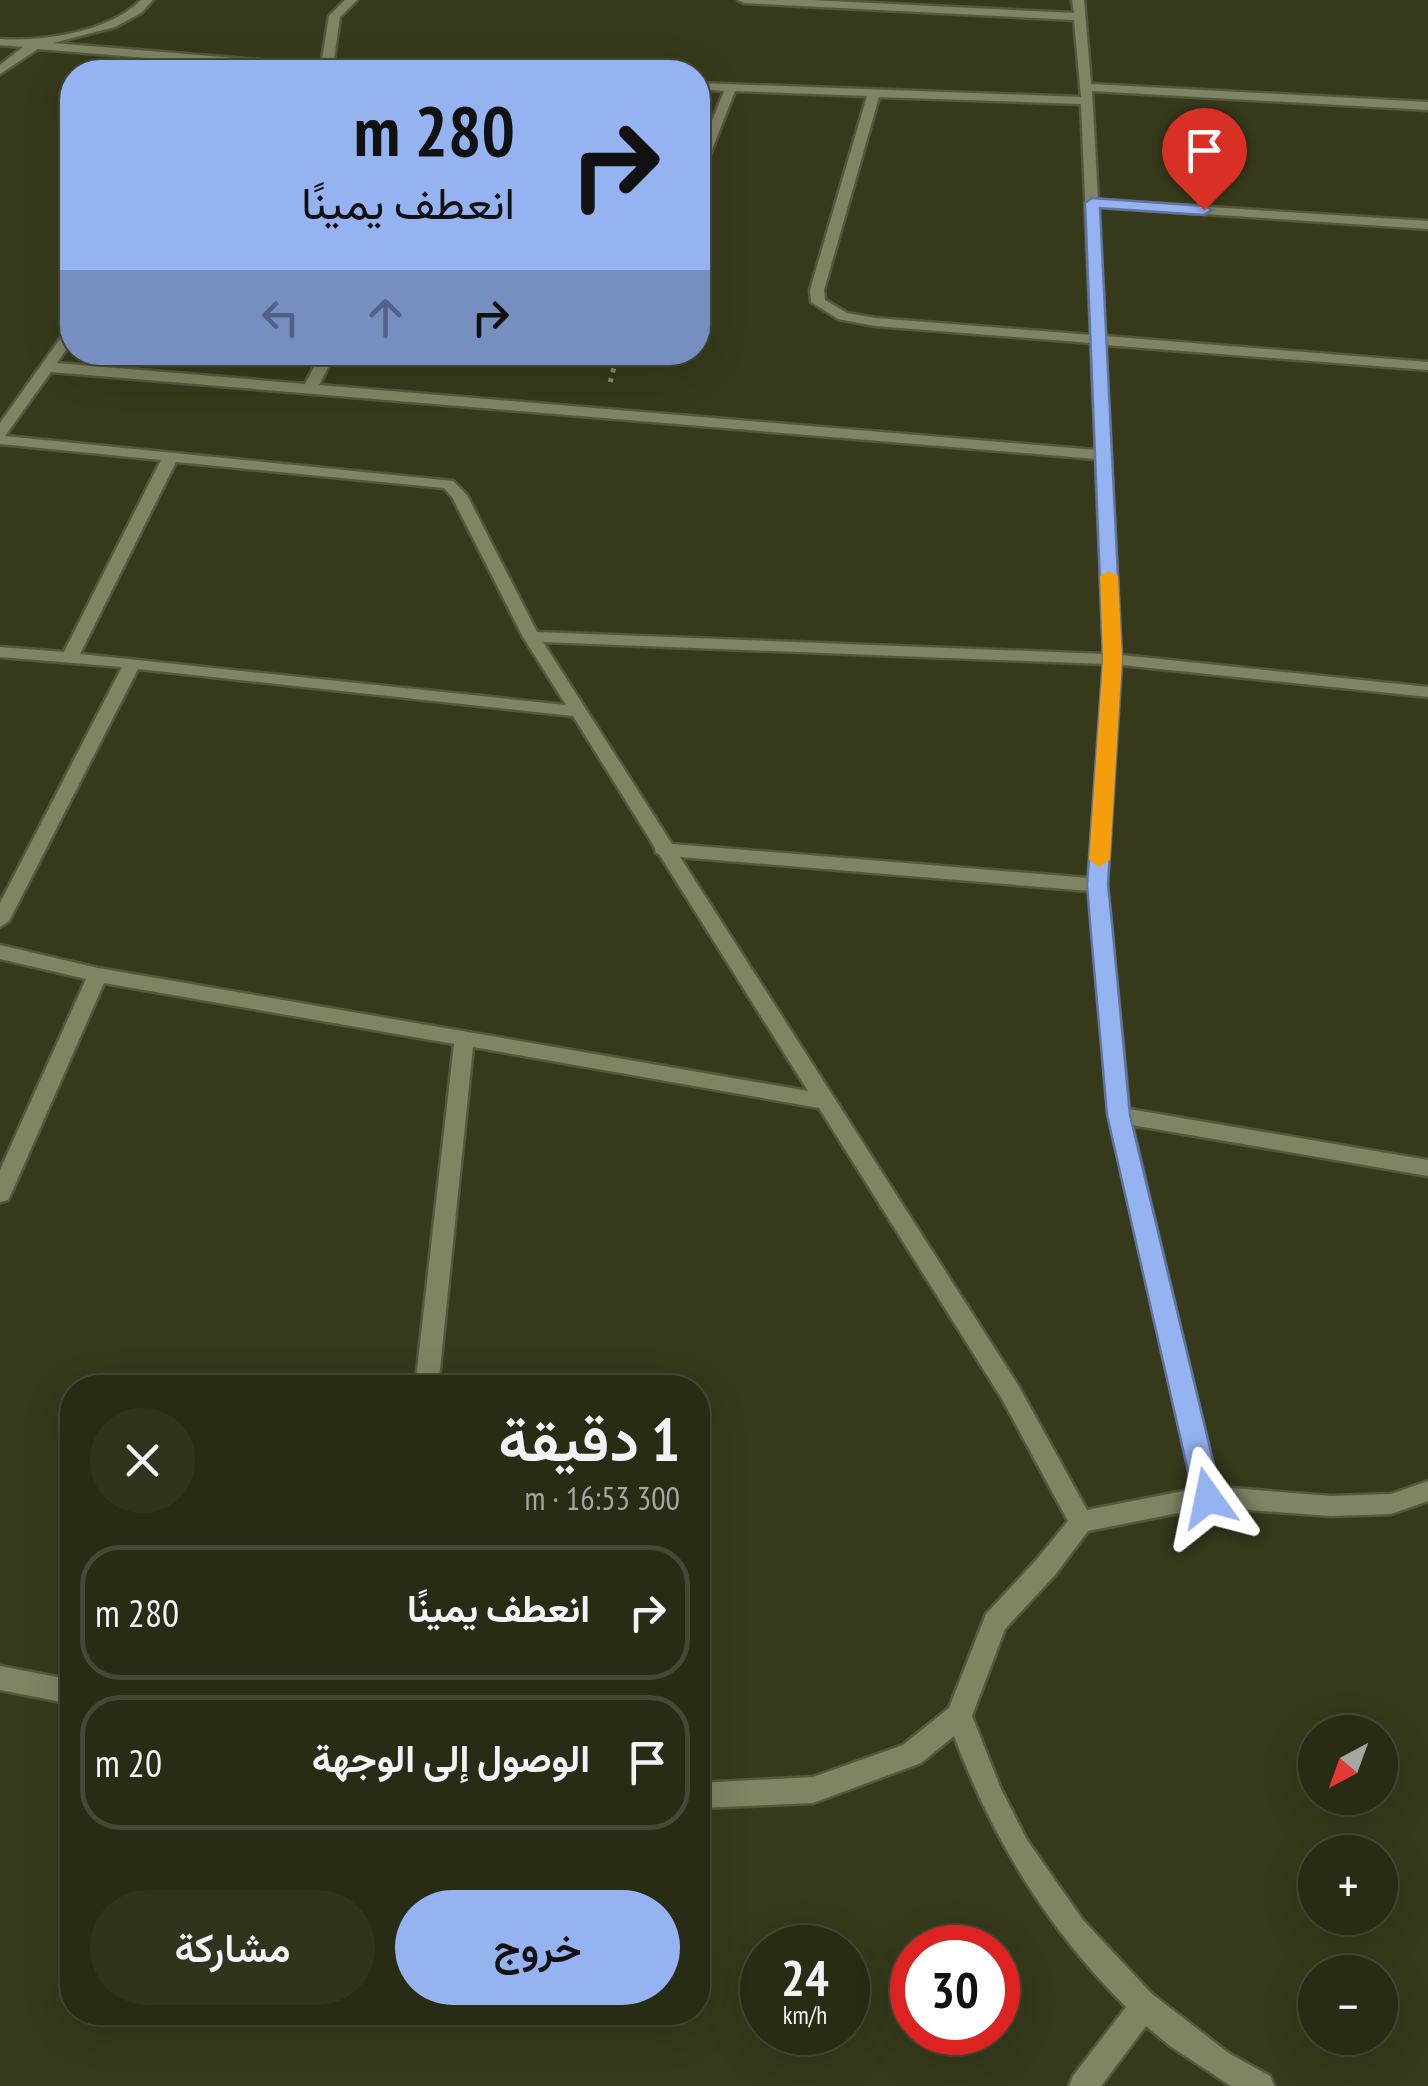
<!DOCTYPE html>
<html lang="ar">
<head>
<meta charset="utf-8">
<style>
  :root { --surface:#282c14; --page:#30341d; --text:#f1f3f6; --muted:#a5a7a0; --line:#444834; --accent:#95b2f1 }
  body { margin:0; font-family:"PT Sans Narrow",Vazirmatn,sans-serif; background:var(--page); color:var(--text); direction:rtl; height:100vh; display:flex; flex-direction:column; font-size:38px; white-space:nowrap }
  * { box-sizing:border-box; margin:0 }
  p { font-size:32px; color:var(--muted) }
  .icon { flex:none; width:55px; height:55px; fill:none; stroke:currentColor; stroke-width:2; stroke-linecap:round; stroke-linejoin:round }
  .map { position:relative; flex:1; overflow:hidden; direction:ltr }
  .panel { position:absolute; left:60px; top:1375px; width:650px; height:650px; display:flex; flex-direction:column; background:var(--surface); border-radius:40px; box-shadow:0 10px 40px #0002,0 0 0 2px var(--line); direction:rtl }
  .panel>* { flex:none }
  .banner { position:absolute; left:60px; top:60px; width:650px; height:305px; border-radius:40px; box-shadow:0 10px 40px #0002,0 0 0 2px var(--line); direction:rtl; background:#95b2f1; color:#111; overflow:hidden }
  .needle { width:65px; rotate:221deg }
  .controls { position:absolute; left:1298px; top:1715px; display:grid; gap:20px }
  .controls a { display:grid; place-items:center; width:100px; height:100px; border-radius:50%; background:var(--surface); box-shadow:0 10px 40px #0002,0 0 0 2px var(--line); font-size:50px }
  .speed { position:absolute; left:740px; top:1925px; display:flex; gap:20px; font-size:50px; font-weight:700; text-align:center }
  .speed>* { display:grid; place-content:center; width:130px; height:130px; border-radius:50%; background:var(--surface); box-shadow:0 10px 40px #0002,0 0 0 2px var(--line); line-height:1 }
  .speed small { font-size:25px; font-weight:400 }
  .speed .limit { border:15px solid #d22; background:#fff; color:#111 }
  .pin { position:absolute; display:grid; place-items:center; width:85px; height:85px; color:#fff; margin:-102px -42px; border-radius:50% 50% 50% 0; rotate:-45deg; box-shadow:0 0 10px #0007 }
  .pin .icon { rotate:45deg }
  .me { position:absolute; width:110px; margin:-55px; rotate:348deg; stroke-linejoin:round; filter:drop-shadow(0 0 8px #0008) }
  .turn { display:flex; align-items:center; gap:35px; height:210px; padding:0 30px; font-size:45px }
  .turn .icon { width:130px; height:130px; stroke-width:2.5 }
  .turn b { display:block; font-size:70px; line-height:85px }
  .lanes { display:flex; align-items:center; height:95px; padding:0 30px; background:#0003; justify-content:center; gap:50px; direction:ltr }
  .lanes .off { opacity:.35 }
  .round { display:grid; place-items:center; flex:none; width:105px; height:105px; border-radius:52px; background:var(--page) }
  .head { display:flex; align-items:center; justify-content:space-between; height:170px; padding:0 30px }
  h1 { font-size:60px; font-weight:600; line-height:75px }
  .primary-button { display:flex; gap:20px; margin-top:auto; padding:20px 30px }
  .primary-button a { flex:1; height:115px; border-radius:60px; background:var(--accent); color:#111; font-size:40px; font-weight:600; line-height:115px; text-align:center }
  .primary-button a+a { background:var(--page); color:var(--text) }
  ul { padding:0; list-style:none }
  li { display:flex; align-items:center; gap:30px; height:135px; margin:0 20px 15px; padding:0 10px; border:5px solid var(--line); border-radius:40px }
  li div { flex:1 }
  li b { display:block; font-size:38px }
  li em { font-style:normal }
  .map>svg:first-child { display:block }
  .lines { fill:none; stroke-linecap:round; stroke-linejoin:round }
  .minor-casing { stroke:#55583d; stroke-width:5 }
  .path { stroke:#82866c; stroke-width:5; stroke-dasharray:4 6; stroke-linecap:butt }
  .minor { fill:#7f8463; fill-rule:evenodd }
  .route { fill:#95b2f1; stroke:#61749d; stroke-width:2.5 }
  .slow { fill:#f59e0b }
</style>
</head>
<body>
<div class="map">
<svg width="1428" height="2086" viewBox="0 0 1428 2086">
  <rect width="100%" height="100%" fill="#363a1b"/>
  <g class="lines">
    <defs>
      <g id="minor">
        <path d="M141,0H153L141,13L115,27L53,43L321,65L329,16L345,0H357L340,17L333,66L366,72H317L38,49L0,74V65L23,47L0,45V39C43,42 109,32 141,0Z"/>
        <path d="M738,0H810L1074,13L1072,0H1084L1091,84L1428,102V110L1092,91L1098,200L1428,221V229L1098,207L1105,336L1428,362V370L1105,345L1121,655L1428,687V697L1121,665L1107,885L1129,1109L1428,1160V1176L1132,1125L1218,1487L1331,1496L1391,1494L1428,1481V1501L1391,1514L1331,1516L1208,1507L1088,1531L1055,1575L1005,1629L972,1716L1001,1789L1027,1840L1083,1920L1152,1994L1230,2054L1270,2076L1274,2086H1231L1170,2046L1146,2026L1101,2086H1069L1073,2076L1126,2007C1047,1928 993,1840 954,1736L921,1763L813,1803L698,1808V1783L813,1777L903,1745L949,1708L986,1614L1037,1559L1068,1521L1002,1399L819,1108L473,1047L438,1388H415L454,1044L104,983L11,1194L8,1200L0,1202V1170L86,979L0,959V945L98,968L808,1091L659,854L656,853L654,846L573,716L138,669L9,921L0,927V903L122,667L0,657V647L64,652L161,460L0,444V423L67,329L72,328V341L57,363L305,384L322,352H336L319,385L1096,450L1091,343L875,326L838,319L811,302L810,290L867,96L735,91L704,170L698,174V156L724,91L698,89V83L1081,97L1074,20L744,3ZM879,97L1081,104L1091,335L875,318L847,313L825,300L824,290ZM51,372L1096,459L1104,654L537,632L467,495L453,481L5,436ZM176,462L444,488L452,497L523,637L566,705L80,654ZM543,642L1104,664L1089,878L672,844ZM680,857L1089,891L1109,1115L1194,1489L1087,1510L1018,1385Z"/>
        <path d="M0,1666L72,1680V1704L0,1690Z"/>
      </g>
    </defs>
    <use href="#minor" class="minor-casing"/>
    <path class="path" d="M591,352L617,355L610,383"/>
    <use href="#minor" class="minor"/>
  </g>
  <path class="route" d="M1092,198L1204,206L1212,210L1204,215L1100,208L1122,659L1108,885L1112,923L1130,1115L1222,1498L1218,1506L1208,1509L1198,1506L1194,1498L1107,1115L1090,923L1087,885L1103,659L1085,203Z"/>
  <path class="slow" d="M1109,571L1118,576L1122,659L1110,860L1099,867L1089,860L1103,659L1100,576Z"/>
</svg>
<div class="controls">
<a><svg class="needle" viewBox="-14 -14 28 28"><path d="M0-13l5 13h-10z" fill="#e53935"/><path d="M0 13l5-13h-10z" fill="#a5a7a0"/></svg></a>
<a>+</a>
<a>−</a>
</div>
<div class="speed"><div>24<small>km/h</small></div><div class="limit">30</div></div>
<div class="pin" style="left:1204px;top:210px;background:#d93025"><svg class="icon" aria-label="arrive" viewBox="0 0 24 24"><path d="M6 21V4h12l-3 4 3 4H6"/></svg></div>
<svg class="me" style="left:1208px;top:1498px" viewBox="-20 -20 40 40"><path d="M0-17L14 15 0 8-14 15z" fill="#95b2f1" stroke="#fff" stroke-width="4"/></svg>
<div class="banner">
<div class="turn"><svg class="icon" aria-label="right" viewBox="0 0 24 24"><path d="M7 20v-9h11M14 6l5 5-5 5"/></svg><div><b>280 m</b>انعطف يمينًا</div></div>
<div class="lanes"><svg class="icon off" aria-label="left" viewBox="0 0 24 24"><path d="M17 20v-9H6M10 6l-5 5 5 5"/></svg><svg class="icon off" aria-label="ahead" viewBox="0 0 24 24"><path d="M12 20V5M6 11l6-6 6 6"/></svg><svg class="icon" aria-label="right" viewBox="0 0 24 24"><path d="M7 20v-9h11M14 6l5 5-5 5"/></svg></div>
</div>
<section class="panel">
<div class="head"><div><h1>1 دقيقة</h1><p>300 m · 16:53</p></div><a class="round"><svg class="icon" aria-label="close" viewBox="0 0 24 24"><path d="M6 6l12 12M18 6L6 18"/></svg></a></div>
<ul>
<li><svg class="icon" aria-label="right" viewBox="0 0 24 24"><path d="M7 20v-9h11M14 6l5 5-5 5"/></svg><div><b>انعطف يمينًا</b></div><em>280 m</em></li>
<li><svg class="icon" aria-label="arrive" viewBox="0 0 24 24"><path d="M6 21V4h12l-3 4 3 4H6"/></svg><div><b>الوصول إلى الوجهة</b></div><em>20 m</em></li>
</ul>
<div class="primary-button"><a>خروج</a><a>مشاركة</a></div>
</section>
</div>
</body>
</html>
